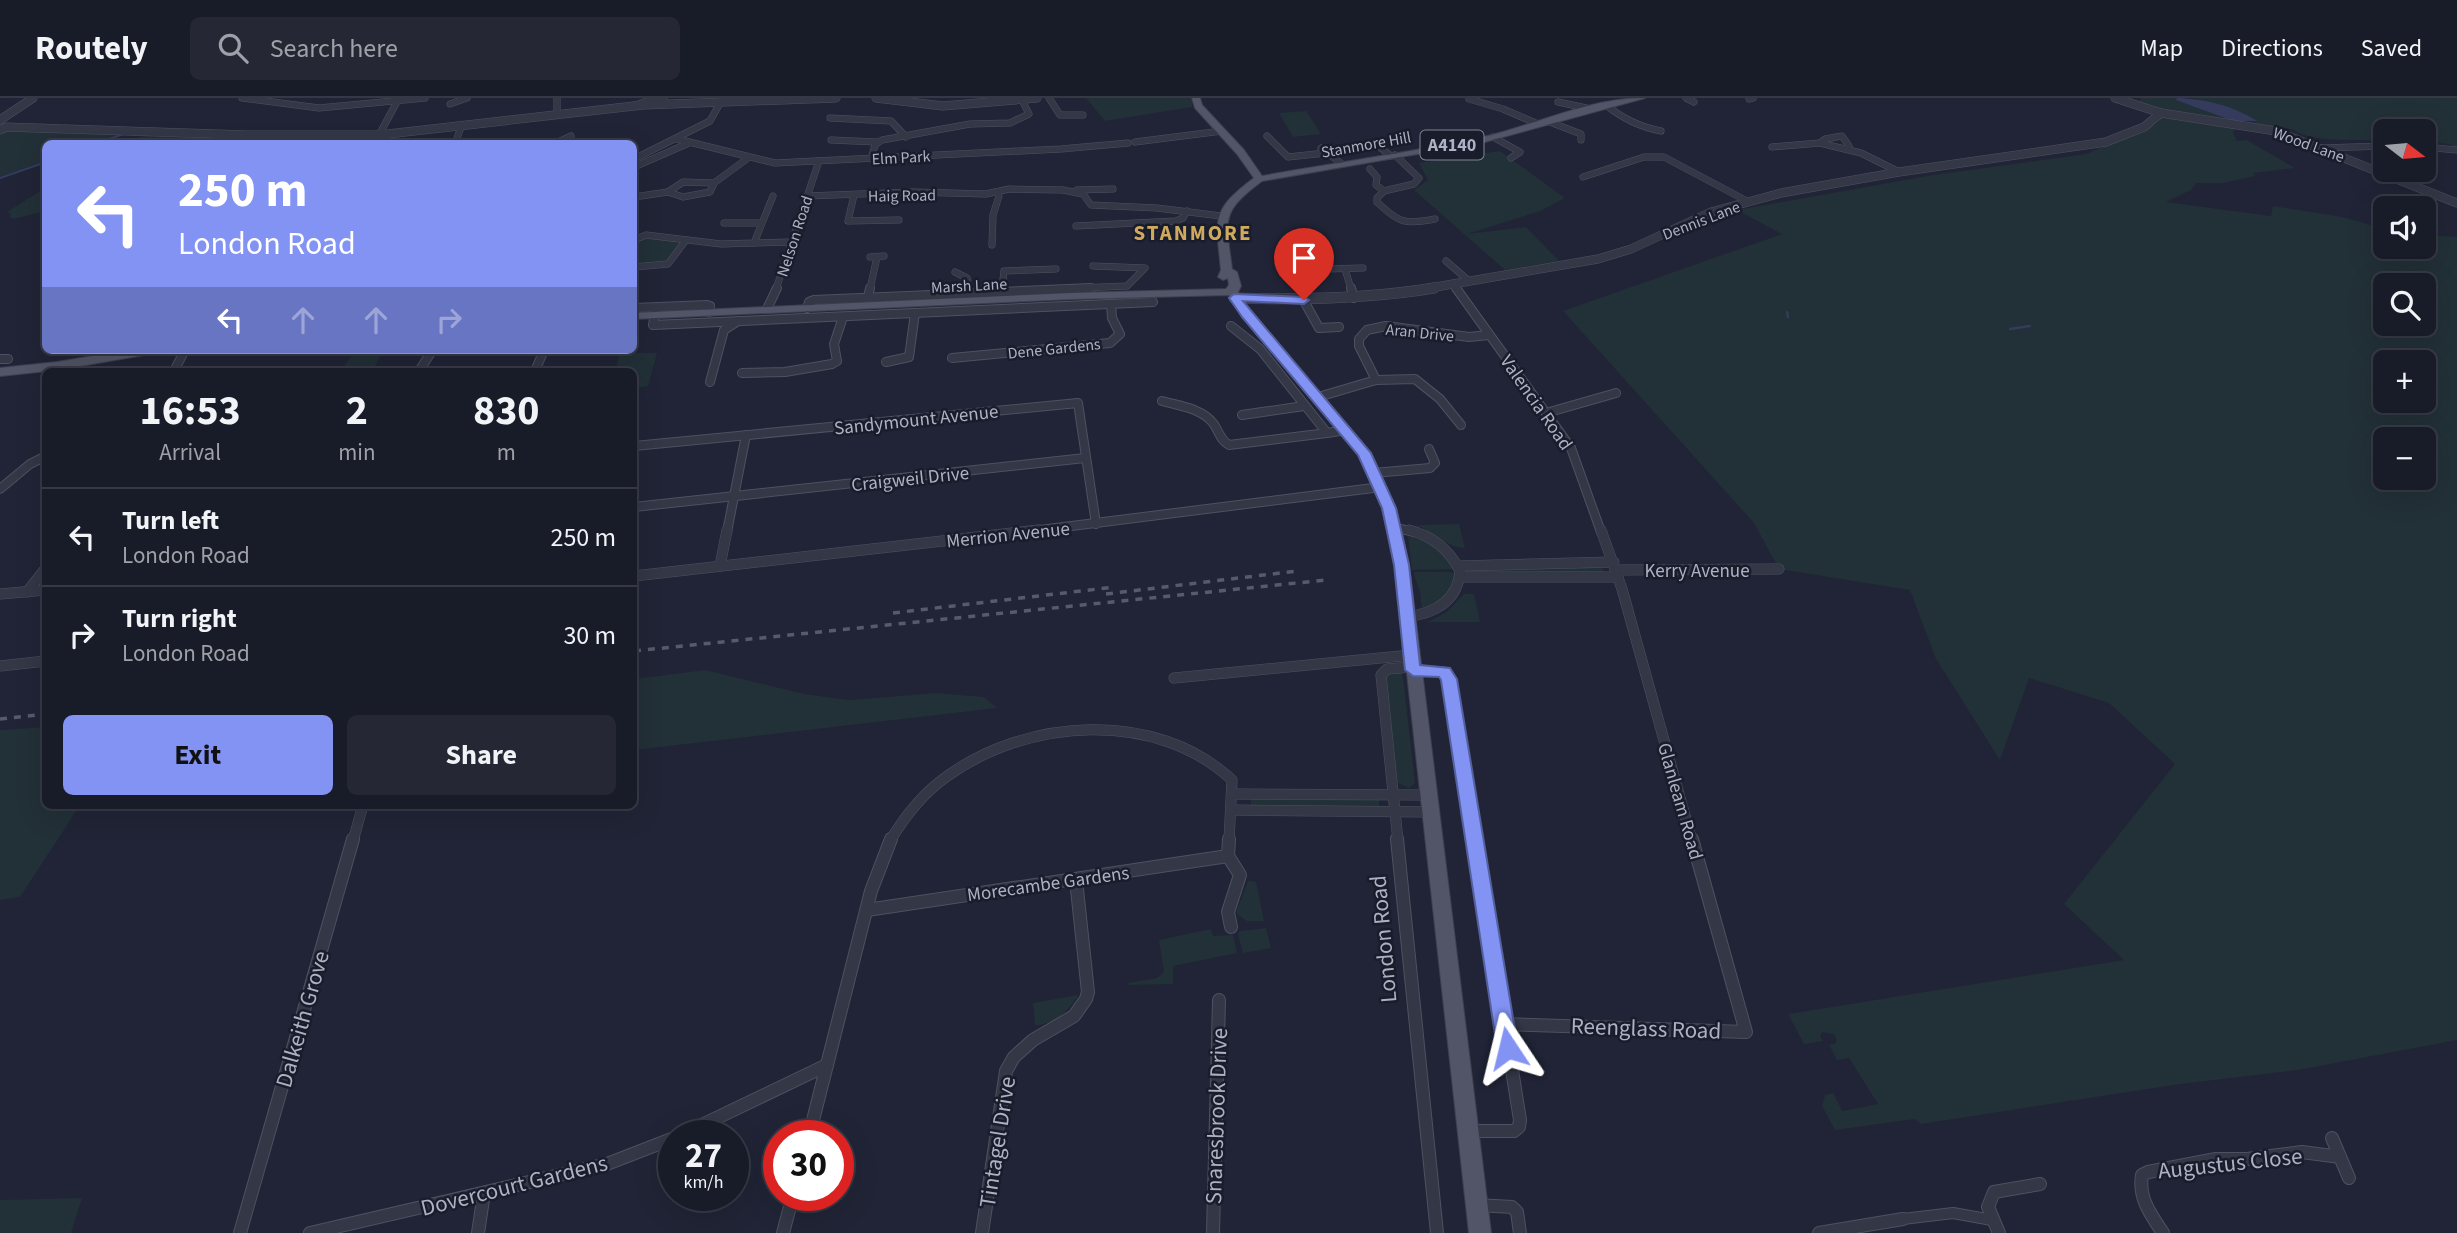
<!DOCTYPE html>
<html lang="en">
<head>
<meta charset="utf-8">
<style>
  :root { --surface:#181b28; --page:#252834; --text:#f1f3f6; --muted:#9fa1a8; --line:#363945; --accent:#8293f4 }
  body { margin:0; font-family:"Source Sans 3",sans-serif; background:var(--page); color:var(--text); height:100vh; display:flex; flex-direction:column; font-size:26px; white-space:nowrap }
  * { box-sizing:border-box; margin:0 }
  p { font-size:23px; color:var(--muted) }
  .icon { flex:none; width:38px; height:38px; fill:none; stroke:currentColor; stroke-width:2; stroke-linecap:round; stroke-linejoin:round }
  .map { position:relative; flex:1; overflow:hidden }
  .drawer { position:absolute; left:42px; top:270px; width:595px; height:441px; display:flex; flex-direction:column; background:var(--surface); border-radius:10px; box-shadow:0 7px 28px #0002,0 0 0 2px var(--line) }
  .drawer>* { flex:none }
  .top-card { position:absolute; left:42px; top:42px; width:595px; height:214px; border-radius:10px; box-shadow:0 7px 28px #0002,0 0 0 2px var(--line); background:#8293f4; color:#fff; overflow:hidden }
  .needle { width:46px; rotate:106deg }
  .controls { position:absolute; left:2373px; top:21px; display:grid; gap:14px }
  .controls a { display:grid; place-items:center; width:63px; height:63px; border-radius:10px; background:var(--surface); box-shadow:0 7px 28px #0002,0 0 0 2px var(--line); font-size:35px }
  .speed { position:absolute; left:658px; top:1022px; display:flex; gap:14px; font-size:35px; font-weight:700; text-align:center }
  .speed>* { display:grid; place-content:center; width:91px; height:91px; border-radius:50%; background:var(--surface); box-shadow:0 7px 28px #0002,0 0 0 2px var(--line); line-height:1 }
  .speed small { font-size:18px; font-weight:400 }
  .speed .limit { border:10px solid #d22; background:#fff; color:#111 }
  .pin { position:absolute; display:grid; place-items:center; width:60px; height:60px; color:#fff; margin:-72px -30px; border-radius:50% 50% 50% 0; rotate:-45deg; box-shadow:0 0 7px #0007 }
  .pin .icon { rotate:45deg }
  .me { position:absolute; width:77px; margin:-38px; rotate:350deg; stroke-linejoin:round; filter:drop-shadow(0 0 5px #0008) }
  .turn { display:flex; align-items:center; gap:24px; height:147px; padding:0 21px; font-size:32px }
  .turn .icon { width:91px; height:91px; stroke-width:2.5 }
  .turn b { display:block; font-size:49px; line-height:60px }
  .lanes { display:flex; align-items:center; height:66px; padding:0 21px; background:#0003; justify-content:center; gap:35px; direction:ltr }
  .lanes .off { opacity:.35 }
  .eta { display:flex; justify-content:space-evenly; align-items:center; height:119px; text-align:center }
  .eta b { font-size:42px; font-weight:700; line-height:49px }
  .action { display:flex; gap:14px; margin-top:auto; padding:14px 21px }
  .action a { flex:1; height:80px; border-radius:10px; background:var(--accent); color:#111; font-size:28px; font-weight:700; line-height:80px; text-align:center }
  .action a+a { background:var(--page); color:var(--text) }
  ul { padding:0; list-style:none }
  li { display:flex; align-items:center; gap:21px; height:98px; padding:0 21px; border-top:2px solid var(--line) }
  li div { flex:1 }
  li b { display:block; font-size:26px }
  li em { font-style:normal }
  header { display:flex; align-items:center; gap:42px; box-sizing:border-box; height:98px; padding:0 35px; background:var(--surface); border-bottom:2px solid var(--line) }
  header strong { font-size:33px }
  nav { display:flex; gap:38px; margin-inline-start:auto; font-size:24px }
  .search { width:490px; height:63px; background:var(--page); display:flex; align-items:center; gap:18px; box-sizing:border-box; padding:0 24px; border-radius:10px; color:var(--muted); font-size:26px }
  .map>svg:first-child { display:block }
  .green { fill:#223037; fill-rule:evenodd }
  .water { fill:#343b5d }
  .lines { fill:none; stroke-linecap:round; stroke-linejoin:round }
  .stream-far1 { stroke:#343b5d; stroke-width:2 }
  .stream { stroke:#343b5d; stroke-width:2.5 }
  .pedestrian-casing { stroke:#4e5161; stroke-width:12 }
  .minor-far3-casing { stroke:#4e5161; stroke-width:7 }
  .minor-far2-casing { stroke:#4e5161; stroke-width:10 }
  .minor-far1-casing { stroke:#4e5161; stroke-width:11 }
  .minor-casing { stroke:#4e5161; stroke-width:14 }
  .tertiary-far1-casing { stroke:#4e5161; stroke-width:9 }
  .tertiary-casing { stroke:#4e5161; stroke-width:11 }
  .primary-casing { stroke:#3d4050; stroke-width:2 }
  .pedestrian { stroke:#333746; stroke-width:10 }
  .minor-far3 { stroke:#333746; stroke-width:6 }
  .minor-far2 { stroke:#333746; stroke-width:8 }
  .minor-far1 { stroke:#333746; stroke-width:10 }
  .minor { stroke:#333746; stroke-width:12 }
  .tertiary-far1 { stroke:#333746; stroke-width:8 }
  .tertiary { stroke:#333746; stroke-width:10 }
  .primary { fill:#515567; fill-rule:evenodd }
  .rail { stroke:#555a6e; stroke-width:3.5; stroke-dasharray:7 7; stroke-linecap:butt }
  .route { fill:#8293f4; stroke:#54609f; stroke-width:2 }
  .labels { text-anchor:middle; stroke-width:5; stroke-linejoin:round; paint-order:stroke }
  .far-street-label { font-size:16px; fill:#aeb1c3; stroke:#191c2b }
  .shield { fill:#191c2b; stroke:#818495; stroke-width:2 }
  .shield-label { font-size:18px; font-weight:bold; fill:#aeb1c3 }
  .street-label { font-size:19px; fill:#aeb1c3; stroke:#191c2b }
  .far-district-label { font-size:21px; font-weight:bold; letter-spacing:2px; fill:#cfa95d; stroke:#191c2b }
  .near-street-label { font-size:23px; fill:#aeb1c3; stroke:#191c2b }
</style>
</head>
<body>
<header>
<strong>Routely</strong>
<div class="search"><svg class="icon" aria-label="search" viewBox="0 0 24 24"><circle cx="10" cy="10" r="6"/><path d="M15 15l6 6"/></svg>Search here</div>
<nav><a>Map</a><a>Directions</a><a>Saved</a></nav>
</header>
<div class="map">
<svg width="2457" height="1135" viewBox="0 0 2457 1135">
  <rect width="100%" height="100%" fill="#202436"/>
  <g class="green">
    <path d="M1086,0H1192V9L1105,23Z"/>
    <path d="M2141,0H2177V2L2233,23L2170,15L2139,5Z"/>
    <path d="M2192,0H2457V50L2449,46L2424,44V33H2385V43C2363,41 2310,45 2294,32L2248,24L2256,23L2237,13Z"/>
    <path d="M1306,13L1321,36L1293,39L1279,15Z"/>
    <path d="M2163,17L2240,27L2233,34L2237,43L2247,42L2295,70L2253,75L2255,78L2224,85H2196L2191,92L2166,104L2271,118L2273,108L2343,119L2385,131V149H2424V137L2457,139V942L2298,972L2180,986L1921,1026L1915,1021L1835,1032L1822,1008L1825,997L1833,995L1842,1013L1878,1006L1849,960L1837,962L1829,947L1835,946L1837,942L1834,936L1822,934L1820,938L1823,943L1804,946L1788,916L2124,862L2064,806L2175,666L2109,605L2029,580L2000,662L1936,561L1910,492L1779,471L1754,425L1563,213L1782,136L1737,112L1933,77L2086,56L2158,25ZM2385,187H2424V226H2385ZM2385,264H2424V303H2385ZM2385,341H2424V380H2385Z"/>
    <path d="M7,33L116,37L92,45L46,46L45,63L0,79V34Z"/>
    <path d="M143,38L290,42L297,45H123Z"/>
    <path d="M1500,53L1565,100L1540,113L1467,136L1526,129L1559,163L1505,172L1414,92L1428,82L1419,65Z"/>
    <path d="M45,90V113L14,121L9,119L11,116L7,114Z"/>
    <path d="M648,138L681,142L671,163L634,168V144Z"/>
    <path d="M355,252H384L372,273H341Z"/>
    <path d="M619,255H657L648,288L634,290V273H616Z"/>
    <path d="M1459,426L1465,450C1449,450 1432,434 1417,427Z"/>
    <path d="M1408,436C1428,442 1444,452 1454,471L1412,472Z"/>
    <path d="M1599,469L1604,471L1603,475L1468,473L1471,470Z"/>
    <path d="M1413,474H1449L1455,475C1454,494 1439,507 1422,513L1420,494Z"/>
    <path d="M1464,496H1474L1480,524H1428L1447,514Z"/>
    <path d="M705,572L804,596L849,602L936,595L984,599L997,610L634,652V581Z"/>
    <path d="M1389,574H1401L1403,580L1415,685L1409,690L1396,684L1386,579Z"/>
    <path d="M45,629L46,707H80L20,799L0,802V632Z"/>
    <path d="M1251,700L1379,701V709L1251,708Z"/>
    <path d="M1248,783L1256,784L1264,823H1247L1236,815Z"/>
    <path d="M1266,830L1271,850L1243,855L1238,836L1240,833Z"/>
    <path d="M1211,831L1213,838L1233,837L1237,855L1173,868V886L1129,887L1128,885L1157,880L1164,874L1159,842Z"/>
    <path d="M1078,897C1071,912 1051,928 1035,927L1033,905Z"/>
    <path d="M82,1100L71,1135H0V1102Z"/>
  </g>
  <path class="water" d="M2177,0C2203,0 2236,9 2257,23H2233L2176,2Z"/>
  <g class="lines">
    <g class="stream-far1">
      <path d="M93,46L121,37"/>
      <path d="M0,80L46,64"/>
    </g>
    <g class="stream">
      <path d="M1787,214L1788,219"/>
      <path d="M2010,231L2030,228"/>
    </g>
    <defs>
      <path id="pedestrian" d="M1903,1121L1953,1115L1992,1122"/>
      <g id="minor-far3">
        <path d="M242,0L319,10L425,0"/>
        <path d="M557,0V16"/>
        <path d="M1049,0L1060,17H1083"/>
        <path d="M1686,0L1694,4"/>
        <path d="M1469,1L1503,11L1538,26"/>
        <path d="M1749,1L1753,0"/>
        <path d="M1558,4L1591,11"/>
        <path d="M450,6L467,0"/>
        <path d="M1606,7C1623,21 1640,29 1661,33"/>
        <path d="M633,8L652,1H663L668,6"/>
        <path d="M830,20L891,23L906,39"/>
        <path d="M1547,23L1581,36V42"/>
        <path d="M379,37L399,0"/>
        <path d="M1267,38L1288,59L1326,55"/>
        <path d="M1493,39L1520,54L1511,60"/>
        <path d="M677,41L775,65L1061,51L1128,45"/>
        <path d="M831,42L877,44"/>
        <path d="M1135,44L1222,33"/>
        <path d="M455,46L461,29"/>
        <path d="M554,46L571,38"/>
        <path d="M1377,47L1391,58"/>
        <path d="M1849,48L1842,38L1825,41L1820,45L1861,55L1899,74"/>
        <path d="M1443,49L1441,42L1469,36L1481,42"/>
        <path d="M1772,49L1820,45"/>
        <path d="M2424,49L2457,52"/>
        <path d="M1321,50L1342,66"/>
        <path d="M2322,50L2385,48"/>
        <path d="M634,61L710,23L720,5"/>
        <path d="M871,61L875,47L882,42L970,26L1010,25L1029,16L1022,2"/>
        <path d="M634,69L689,45"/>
        <path d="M1370,71L1377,79L1376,87L1384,93"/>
        <path d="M1583,79L1644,59H1664L1747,103"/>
        <path d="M1077,92L1113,91"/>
        <path d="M1384,93L1377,100V104C1399,125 1405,127 1435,121"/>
        <path d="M1384,93L1414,86L1419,80L1395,57"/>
        <path d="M668,94L683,99L710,94L714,85L748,60"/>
        <path d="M668,94L683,84L714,85"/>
        <path d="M854,97L848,123L899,122"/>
        <path d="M807,98L913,94L986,96L1009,91L1063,92L1083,96L1091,107L1157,110L1221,118"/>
        <path d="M634,99L668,94"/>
        <path d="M724,125H761"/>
        <path d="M1076,128L1176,123L1183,120L1187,113"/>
        <path d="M634,142L646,137L721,146L754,145L773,98"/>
        <path d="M754,145L791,144"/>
        <path d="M992,147L993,117L999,98L996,94"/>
        <path d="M870,159L884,158"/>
        <path d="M1446,163L1469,183"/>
        <path d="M634,169L668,166L686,142"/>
        <path d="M1326,171L1363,170"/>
        <path d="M1345,171L1351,191"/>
        <path d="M955,174L967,180L968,185L964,191"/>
        <path d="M1453,186L1457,191"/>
        <path d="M776,191L819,63"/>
        <path d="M870,191L877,159"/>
        <path d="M1002,191L1004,173L1056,171"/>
        <path d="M1052,191L1127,188L1145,170L1093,168"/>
      </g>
      <g id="minor-far2">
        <path d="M1351,190L1354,200"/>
        <path d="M1456,190L1571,350L1601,434"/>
        <path d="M1002,194V190"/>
        <path d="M961,195L965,190"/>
        <path d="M868,199L870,190"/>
        <path d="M1304,203L1319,230L1339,229"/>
        <path d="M634,210L707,207L710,208L709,214"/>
        <path d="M807,210L809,204L814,202L1091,190"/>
        <path d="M767,211L777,190"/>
        <path d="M655,217L653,227L1153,204"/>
        <path d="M1231,228L1260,251L1327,335L1346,332"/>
        <path d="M952,260L1110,245L1120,236L1112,220L1111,206"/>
        <path d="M0,261H8"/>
        <path d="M886,264L909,259L915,215"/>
        <path d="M174,273L185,252"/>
        <path d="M419,273L430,256"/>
        <path d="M535,273L544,252"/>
        <path d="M742,275L785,274L832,266L837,263L834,246L843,219"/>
        <path d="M1376,282L1359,248V241L1367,232L1386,228L1469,239L1489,237"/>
        <path d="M710,284L724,232L738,223"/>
        <path d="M1318,299L1376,282L1415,281L1440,301L1461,327"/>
        <path d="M1162,303C1179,308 1201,310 1213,325C1219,333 1220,342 1229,347L1327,335"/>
        <path d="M1546,315L1616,295"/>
        <path d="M1242,317L1304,308"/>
        <path d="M634,348L1078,305L1096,426"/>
        <path d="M1374,375L1430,370L1435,365L1429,351"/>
        <path d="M0,391L30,366L46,358"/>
        <path d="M634,409L1085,360"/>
        <path d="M1395,430L1416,434"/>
        <path d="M727,434L746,337"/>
        <path d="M1024,434L1381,389"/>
      </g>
      <g id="minor-far1">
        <path d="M1601,432L1622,491L1692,743"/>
        <path d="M720,468L727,432"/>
        <path d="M1458,468L1614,464"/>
        <path d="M1616,472L1779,471"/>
        <path d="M634,478L1039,432"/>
        <path d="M1460,479H1618"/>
        <path d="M27,494L46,470"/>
        <path d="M0,496L46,492"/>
        <path d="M1407,519C1435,515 1458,503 1460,473C1449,451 1433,438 1409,432"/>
        <path d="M0,568L46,563"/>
        <path d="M1413,572L1444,574L1449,581L1475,743"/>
        <path d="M1174,580L1411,557"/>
        <path d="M1232,696L1427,697"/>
        <path d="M1231,712L1430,714"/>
        <path d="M353,743L363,707"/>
        <path d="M890,743C905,718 922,696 946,679C1027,620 1156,611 1232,682L1229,743"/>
        <path d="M1398,743L1381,577L1387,571L1412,569"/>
      </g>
      <g id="minor">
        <path d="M1397,741L1437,1135"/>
        <path d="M1228,758L1240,777L1228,814L1231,829"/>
        <path d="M867,812L1228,758L1229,741"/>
        <path d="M1504,926L1746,934L1692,741"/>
        <path d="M1468,1033H1514L1519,1029L1520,1022L1475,741"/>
        <path d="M679,1038L827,967"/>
        <path d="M809,1038L871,793L891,741"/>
        <path d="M2332,1040L2349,1080"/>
        <path d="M1477,1107L1512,1109L1517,1114L1520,1135"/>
        <path d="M240,1135L353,741"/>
        <path d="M310,1135L607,1066L674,1040"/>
        <path d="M478,1135L484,1095"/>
        <path d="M783,1135L793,1097"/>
        <path d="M982,1135L1006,973L1014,959L1033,942L1074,918L1086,901L1088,894L1076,782"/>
        <path d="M1213,1135L1219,902"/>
        <path d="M1819,1135L1903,1121"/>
        <path d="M1999,1135L1988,1109L1994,1094L2040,1086"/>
        <path d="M2163,1135C2151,1117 2138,1100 2142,1077L2148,1074L2216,1061H2247L2302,1054L2340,1059"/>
      </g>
      <g id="tertiary-far1">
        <path d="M876,0L943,8L1037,0"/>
        <path d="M2115,0L2161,15L2276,33L2457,105"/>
        <path d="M0,22L33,0"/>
        <path d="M0,32L6,29L247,37H379L643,7L836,0"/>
        <path d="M1424,191L1598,161L1631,151L1711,114L1781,95L1899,74L2106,44L2144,29L2161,15"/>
      </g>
      <path id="tertiary" d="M1234,200C1301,202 1368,201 1434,190"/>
      <g id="primary">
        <path d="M1192,0H1200L1202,7L1244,52L1262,78C1334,65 1407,55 1479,40C1534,28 1588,0 1645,0L1481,45L1262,83C1219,115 1226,122 1232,171L1237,174L1241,188L1238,194L1251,215L1371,355L1396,410L1409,467L1491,1135H1469L1395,467L1382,410L1358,356L1242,219L1229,197L1072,201L634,221V215L1072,195L1226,191L1229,187L1228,180L1223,182L1218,179L1221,172C1216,121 1210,113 1254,80L1237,56L1195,10Z"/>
        <path d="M129,252H156L150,256L57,272L0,278V270L57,264Z"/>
      </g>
    </defs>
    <use href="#pedestrian" class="pedestrian-casing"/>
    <use href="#minor-far3" class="minor-far3-casing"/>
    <use href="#minor-far2" class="minor-far2-casing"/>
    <use href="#minor-far1" class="minor-far1-casing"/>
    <use href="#minor" class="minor-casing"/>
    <use href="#tertiary-far1" class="tertiary-far1-casing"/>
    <use href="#tertiary" class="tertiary-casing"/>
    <use href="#primary" class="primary-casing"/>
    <use href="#pedestrian" class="pedestrian"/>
    <use href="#minor-far3" class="minor-far3"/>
    <use href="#minor-far2" class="minor-far2"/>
    <use href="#minor-far1" class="minor-far1"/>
    <use href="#minor" class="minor"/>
    <use href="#tertiary-far1" class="tertiary-far1"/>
    <use href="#tertiary" class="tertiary"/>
    <use href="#primary" class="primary"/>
    <g class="rail">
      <path d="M1106,496L1297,473"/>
      <path d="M893,515L1115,489"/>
      <path d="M634,553L1326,482"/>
      <path d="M0,621L46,616"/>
    </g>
  </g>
  <path class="route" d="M1234,196L1304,199L1309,202L1304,206L1243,203L1371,355L1396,410L1409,467L1420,567L1450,570L1457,581L1518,950L1515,956L1508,959L1500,956L1497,950L1441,582L1439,579L1413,578L1405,572L1394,467L1382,410L1358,357L1242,219L1229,200Z"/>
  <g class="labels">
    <g class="far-street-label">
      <text transform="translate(1366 46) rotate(-10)" y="6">Stanmore Hill</text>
      <text transform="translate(2309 46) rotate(20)" y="6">Wood Lane</text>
      <text transform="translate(901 59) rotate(-3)" y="6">Elm Park</text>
      <text transform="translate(902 97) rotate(-1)" y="6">Haig Road</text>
      <text transform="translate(1701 122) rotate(-21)" y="6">Dennis Lane</text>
      <text transform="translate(794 138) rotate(-72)" y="6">Nelson Road</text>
      <text transform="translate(969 187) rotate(-3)" y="6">Marsh Lane</text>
      <text transform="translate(1420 234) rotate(6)" y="6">Aran Drive</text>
      <text transform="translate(1054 250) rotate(-6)" y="6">Dene Gardens</text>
    </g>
    <rect class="shield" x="1420.5" y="32.5" width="63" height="29" rx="5"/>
    <g class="shield-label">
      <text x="1452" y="53">A4140</text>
    </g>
    <g class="street-label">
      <text transform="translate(1537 304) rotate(55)" y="7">Valencia Road</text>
      <text transform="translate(916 321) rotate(-6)" y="7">Sandymount Avenue</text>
      <text transform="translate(910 380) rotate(-6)" y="7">Craigweil Drive</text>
      <text transform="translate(1008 436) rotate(-6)" y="7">Merrion Avenue</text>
      <text x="1697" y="479">Kerry Avenue</text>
      <text transform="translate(1681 703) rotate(74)" y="7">Glanleam Road</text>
      <text transform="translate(1048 785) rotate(-8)" y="7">Morecambe Gardens</text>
    </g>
    <g class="far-district-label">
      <text x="1193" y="142">STANMORE</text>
    </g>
    <g class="near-street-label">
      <text transform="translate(1383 841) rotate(-95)" y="8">London Road</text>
      <text transform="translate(302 921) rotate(-74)" y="8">Dalkeith Grove</text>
      <text transform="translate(1646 930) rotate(2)" y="8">Reenglass Road</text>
      <text transform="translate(1216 1018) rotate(-88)" y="8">Snaresbrook Drive</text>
      <text transform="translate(997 1044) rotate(-81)" y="8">Tintagel Drive</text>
      <text transform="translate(2230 1065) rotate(-6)" y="8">Augustus Close</text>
      <text transform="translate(514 1087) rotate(-14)" y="8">Dovercourt Gardens</text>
    </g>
  </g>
</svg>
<div class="controls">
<a><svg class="needle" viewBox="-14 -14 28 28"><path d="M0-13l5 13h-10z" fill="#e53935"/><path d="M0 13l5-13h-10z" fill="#9fa1a8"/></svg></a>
<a><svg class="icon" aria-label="sound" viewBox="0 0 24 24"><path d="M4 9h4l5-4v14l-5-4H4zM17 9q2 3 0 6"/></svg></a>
<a><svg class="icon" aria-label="search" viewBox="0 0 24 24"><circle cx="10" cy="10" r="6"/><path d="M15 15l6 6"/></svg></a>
<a>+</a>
<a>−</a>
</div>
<div class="speed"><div>27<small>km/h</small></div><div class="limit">30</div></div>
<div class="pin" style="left:1304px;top:202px;background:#d93025"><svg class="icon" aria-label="arrive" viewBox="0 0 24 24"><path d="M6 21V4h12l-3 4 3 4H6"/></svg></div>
<svg class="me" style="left:1508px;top:950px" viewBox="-20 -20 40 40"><path d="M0-17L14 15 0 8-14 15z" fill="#8293f4" stroke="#fff" stroke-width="4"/></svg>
<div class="top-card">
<div class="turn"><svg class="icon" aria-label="left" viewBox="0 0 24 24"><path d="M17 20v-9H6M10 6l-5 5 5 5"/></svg><div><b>250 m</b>London Road</div></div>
<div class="lanes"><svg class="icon" aria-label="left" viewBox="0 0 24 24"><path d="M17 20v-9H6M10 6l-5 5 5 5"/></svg><svg class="icon off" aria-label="ahead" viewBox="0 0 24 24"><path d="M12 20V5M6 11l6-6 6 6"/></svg><svg class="icon off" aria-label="ahead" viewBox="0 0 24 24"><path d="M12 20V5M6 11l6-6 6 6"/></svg><svg class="icon off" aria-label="right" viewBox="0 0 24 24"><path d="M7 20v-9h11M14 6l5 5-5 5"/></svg></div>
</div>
<section class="drawer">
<div class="eta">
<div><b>16:53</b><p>Arrival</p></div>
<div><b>2</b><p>min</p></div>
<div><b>830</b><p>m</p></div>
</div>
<ul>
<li><svg class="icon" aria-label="left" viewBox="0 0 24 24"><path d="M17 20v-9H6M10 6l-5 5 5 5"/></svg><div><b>Turn left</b><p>London Road</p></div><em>250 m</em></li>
<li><svg class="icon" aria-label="right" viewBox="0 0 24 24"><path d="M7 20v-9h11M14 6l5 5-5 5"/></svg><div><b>Turn right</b><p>London Road</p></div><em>30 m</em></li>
</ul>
<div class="action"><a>Exit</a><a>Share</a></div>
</section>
</div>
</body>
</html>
